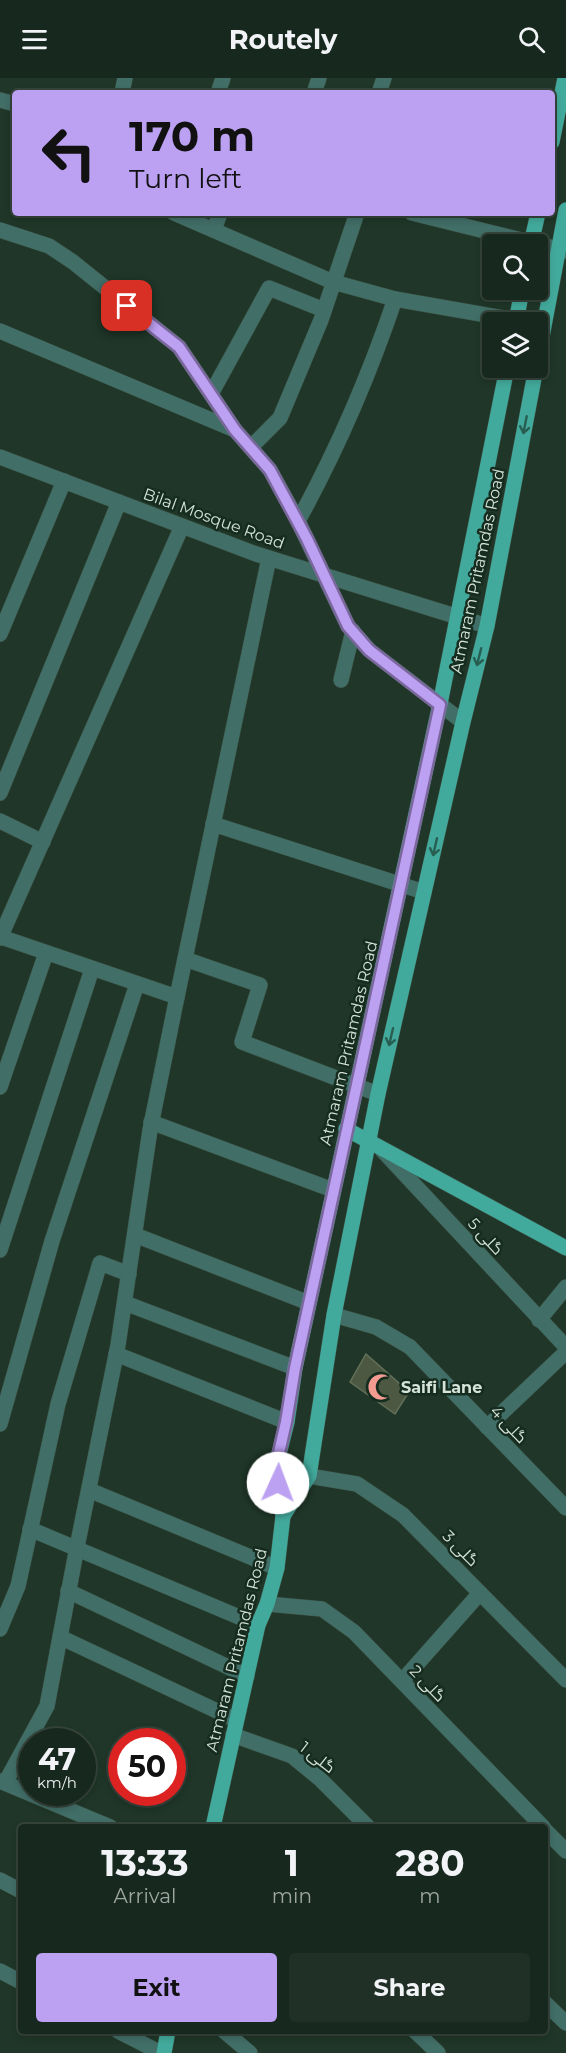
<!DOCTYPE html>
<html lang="en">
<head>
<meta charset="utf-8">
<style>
  :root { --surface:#17281e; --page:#203027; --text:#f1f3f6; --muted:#9ea6a4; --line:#36443c; --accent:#bca0f2 }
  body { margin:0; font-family:Montserrat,Cairo,sans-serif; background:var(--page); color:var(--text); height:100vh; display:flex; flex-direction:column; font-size:22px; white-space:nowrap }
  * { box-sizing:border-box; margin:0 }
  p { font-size:20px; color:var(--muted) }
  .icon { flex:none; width:33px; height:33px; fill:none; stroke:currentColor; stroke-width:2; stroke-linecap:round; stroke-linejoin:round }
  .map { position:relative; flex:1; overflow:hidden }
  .panel { position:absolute; left:18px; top:1746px; width:530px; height:210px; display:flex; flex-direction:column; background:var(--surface); border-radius:6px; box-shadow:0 3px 9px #0003,0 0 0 2px var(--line) }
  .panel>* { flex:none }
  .top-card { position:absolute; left:12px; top:12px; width:543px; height:126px; border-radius:6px; box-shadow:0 3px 9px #0003,0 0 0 2px var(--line); background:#bca0f2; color:#111; overflow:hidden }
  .tools { position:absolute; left:482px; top:156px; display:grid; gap:12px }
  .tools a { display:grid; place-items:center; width:66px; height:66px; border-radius:6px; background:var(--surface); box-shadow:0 3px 9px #0003,0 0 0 2px var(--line); font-size:30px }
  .speed { position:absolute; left:18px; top:1650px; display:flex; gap:12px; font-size:30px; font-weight:700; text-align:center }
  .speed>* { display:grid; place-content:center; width:78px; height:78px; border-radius:50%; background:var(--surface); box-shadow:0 3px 9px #0003,0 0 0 2px var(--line); line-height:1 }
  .speed small { font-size:15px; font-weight:400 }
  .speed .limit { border:9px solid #d22; background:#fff; color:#111 }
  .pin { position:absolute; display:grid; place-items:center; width:51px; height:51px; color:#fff; margin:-26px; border-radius:12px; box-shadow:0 3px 9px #0006 }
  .me { position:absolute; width:66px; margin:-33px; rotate:2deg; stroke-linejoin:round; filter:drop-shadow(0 0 4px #0008) }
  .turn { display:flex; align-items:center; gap:21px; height:126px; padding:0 18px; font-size:27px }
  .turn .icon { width:78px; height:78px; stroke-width:2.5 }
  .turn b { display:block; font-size:42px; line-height:51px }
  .eta { display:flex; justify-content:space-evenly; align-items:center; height:102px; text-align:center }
  .eta b { font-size:36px; font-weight:700; line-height:42px }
  .primary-button { display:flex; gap:12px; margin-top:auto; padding:12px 18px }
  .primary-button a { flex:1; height:69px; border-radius:6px; background:var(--accent); color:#111; font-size:24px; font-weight:700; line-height:69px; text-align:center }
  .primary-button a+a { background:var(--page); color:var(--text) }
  header { display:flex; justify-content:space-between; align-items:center; height:78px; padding:0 18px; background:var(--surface); font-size:27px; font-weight:700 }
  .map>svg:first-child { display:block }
  .building { fill:#4c5841; stroke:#637059; stroke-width:1.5 }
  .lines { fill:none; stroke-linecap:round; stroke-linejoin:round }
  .minor-casing { stroke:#3c5244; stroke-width:16 }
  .major-casing { stroke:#3c5244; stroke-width:16 }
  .minor { stroke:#416e67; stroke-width:15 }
  .major { stroke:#42aa9c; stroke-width:15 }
  .oneway { stroke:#275e51 }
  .route-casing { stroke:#7a689d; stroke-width:15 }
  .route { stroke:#bca0f2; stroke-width:10 }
  .labels { text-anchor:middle; stroke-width:5; stroke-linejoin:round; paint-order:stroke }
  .street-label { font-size:16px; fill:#d5e3d9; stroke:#152c1f }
  .poi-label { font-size:16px; font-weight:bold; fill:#d5e3d9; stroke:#152c1f; text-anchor:start }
</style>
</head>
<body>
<header><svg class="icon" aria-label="menu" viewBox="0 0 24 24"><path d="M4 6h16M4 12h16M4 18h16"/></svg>Routely<svg class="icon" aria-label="search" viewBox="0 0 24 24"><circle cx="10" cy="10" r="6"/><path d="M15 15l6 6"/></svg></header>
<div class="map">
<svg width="566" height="1975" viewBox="0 0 566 1975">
  <rect width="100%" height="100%" fill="#1f3628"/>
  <path class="building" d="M366,1276L409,1314L395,1336L350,1304Z"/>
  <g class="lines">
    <defs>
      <g id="minor">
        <path d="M122,15L125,0"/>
        <path d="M218,15L223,0"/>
        <path d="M314,15L319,0"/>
        <path d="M379,15L384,0"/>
        <path d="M0,22L15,26"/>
        <path d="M174,135L333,204L395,221L526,244"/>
        <path d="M412,135L566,173"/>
        <path d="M0,152L49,168L73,184L179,269L235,352"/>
        <path d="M214,152L220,135"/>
        <path d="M0,253L235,352L270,392L298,443L348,548L369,572L463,644"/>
        <path d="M211,316L269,210L324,232"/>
        <path d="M251,369L280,340L321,242L357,135"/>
        <path d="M0,379L256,476L487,548"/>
        <path d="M298,443C337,372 369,298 395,221"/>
        <path d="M0,556L64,403"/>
        <path d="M341,602L353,553"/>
        <path d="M0,715L119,424"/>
        <path d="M0,743L43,764"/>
        <path d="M213,746L424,814"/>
        <path d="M1,859L177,919L269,480"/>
        <path d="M0,860L182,448"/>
        <path d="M185,881L260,907L242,964L378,1016"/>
        <path d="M0,1009L46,875"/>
        <path d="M151,1044L333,1112"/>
        <path d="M382,1072L566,1269"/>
        <path d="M135,1157L309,1225"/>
        <path d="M0,1172L92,891"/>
        <path d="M125,1225L295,1290"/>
        <path d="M334,1237L376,1249L410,1269L566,1430"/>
        <path d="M539,1242L566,1209"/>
        <path d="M116,1276L287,1344"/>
        <path d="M0,1346L52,1163L137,906"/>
        <path d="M487,1349L566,1274"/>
        <path d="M309,1398L357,1406L403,1437L566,1602"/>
        <path d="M89,1412L277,1490"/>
        <path d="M30,1451L258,1547"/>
        <path d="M68,1513L247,1598"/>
        <path d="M267,1526L322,1531L354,1554L543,1749"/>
        <path d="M0,1551L18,1508L58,1326L100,1185L129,1196"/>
        <path d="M60,1559L236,1642"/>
        <path d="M402,1603L480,1515"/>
        <path d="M233,1657L292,1678L320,1701L368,1749"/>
        <path d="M0,1703L110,1749"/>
        <path d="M5,1705L47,1628L77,1469L118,1267L150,1052L177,919"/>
        <path d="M544,1751L566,1773"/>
        <path d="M0,1802L21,1813"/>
        <path d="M0,1893L21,1904"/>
        <path d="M544,1924L566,1945"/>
        <path d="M118,1953L161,1975"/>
        <path d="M224,1953L250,1975"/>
        <path d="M415,1953L438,1975"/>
      </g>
      <g id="major">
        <path d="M552,64L565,0"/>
        <path d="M531,166L538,135"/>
        <path d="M516,244L522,212"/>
        <path d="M537,285L566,132"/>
        <path d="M346,1051L566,1170"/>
        <path d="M283,1438L309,1398L334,1237L378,1016L463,644L487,548L536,290"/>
        <path d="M213,1749L258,1547L267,1526L277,1490L283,1438L276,1388L287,1344L295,1290L440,626L507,290"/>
        <path d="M164,1975L168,1953"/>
      </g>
    </defs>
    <use href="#minor" class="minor-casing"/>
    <use href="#major" class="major-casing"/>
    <use href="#minor" class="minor"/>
    <use href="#major" class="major"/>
  </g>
  <defs><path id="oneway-shaft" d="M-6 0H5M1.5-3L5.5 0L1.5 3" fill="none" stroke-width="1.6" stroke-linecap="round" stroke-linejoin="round" transform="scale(1.5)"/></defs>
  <g class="oneway">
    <use href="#oneway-shaft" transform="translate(525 347) rotate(101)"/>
    <use href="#oneway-shaft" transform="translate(479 579) rotate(104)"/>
    <use href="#oneway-shaft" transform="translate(435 769) rotate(103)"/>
    <use href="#oneway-shaft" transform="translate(391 959) rotate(103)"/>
  </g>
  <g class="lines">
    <defs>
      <path id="route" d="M127,228L179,269L235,352L270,392L307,461L348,548L369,572L440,627L295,1290L286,1344L276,1388L278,1405"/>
    </defs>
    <use href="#route" class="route-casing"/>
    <use href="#route" class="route"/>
  </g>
  <defs>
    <symbol id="mosque-bare" viewBox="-9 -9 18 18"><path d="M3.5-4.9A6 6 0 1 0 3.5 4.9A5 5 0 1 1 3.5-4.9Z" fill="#f59c92" stroke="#152c1f" stroke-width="2.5" paint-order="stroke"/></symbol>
  </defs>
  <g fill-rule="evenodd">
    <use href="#mosque-bare" x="362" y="1290" width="38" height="38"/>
  </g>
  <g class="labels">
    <g class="street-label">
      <text transform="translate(214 440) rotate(20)" y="6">Bilal Mosque Road</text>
      <text transform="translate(477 493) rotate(-78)" y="6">Atmaram Pritamdas Road</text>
      <text transform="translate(348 965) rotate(-77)" y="6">Atmaram Pritamdas Road</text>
      <text transform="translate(486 1158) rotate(47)" y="6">گلی 5</text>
      <text transform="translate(509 1346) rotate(46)" y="6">گلی 4</text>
      <text transform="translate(461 1470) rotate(45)" y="6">گلی 3</text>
      <text transform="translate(236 1572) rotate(-76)" y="6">Atmaram Pritamdas Road</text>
      <text transform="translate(428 1605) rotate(46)" y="6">گلی 2</text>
      <text transform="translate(318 1679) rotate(38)" y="6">گلی 1</text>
    </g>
    <g class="poi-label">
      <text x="401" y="1315">Saifi Lane</text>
    </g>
  </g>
</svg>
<div class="tools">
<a><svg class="icon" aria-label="search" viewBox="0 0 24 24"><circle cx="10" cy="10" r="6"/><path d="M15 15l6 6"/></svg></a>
<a><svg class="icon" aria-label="layers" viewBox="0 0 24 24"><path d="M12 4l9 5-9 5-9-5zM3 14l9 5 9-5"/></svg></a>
</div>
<div class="speed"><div>47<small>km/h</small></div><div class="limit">50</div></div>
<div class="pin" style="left:127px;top:228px;background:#d93025"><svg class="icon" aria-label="arrive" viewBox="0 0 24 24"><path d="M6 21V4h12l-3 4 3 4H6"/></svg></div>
<svg class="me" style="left:278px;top:1405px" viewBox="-20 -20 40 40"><circle r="19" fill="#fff"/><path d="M0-13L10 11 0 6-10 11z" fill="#bca0f2"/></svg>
<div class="top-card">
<div class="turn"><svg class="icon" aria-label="left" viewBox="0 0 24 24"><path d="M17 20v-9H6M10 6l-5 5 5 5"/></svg><div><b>170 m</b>Turn left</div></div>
</div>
<section class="panel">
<div class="eta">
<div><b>13:33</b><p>Arrival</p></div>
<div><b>1</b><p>min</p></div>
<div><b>280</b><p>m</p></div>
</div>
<div class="primary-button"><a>Exit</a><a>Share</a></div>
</section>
</div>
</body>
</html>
